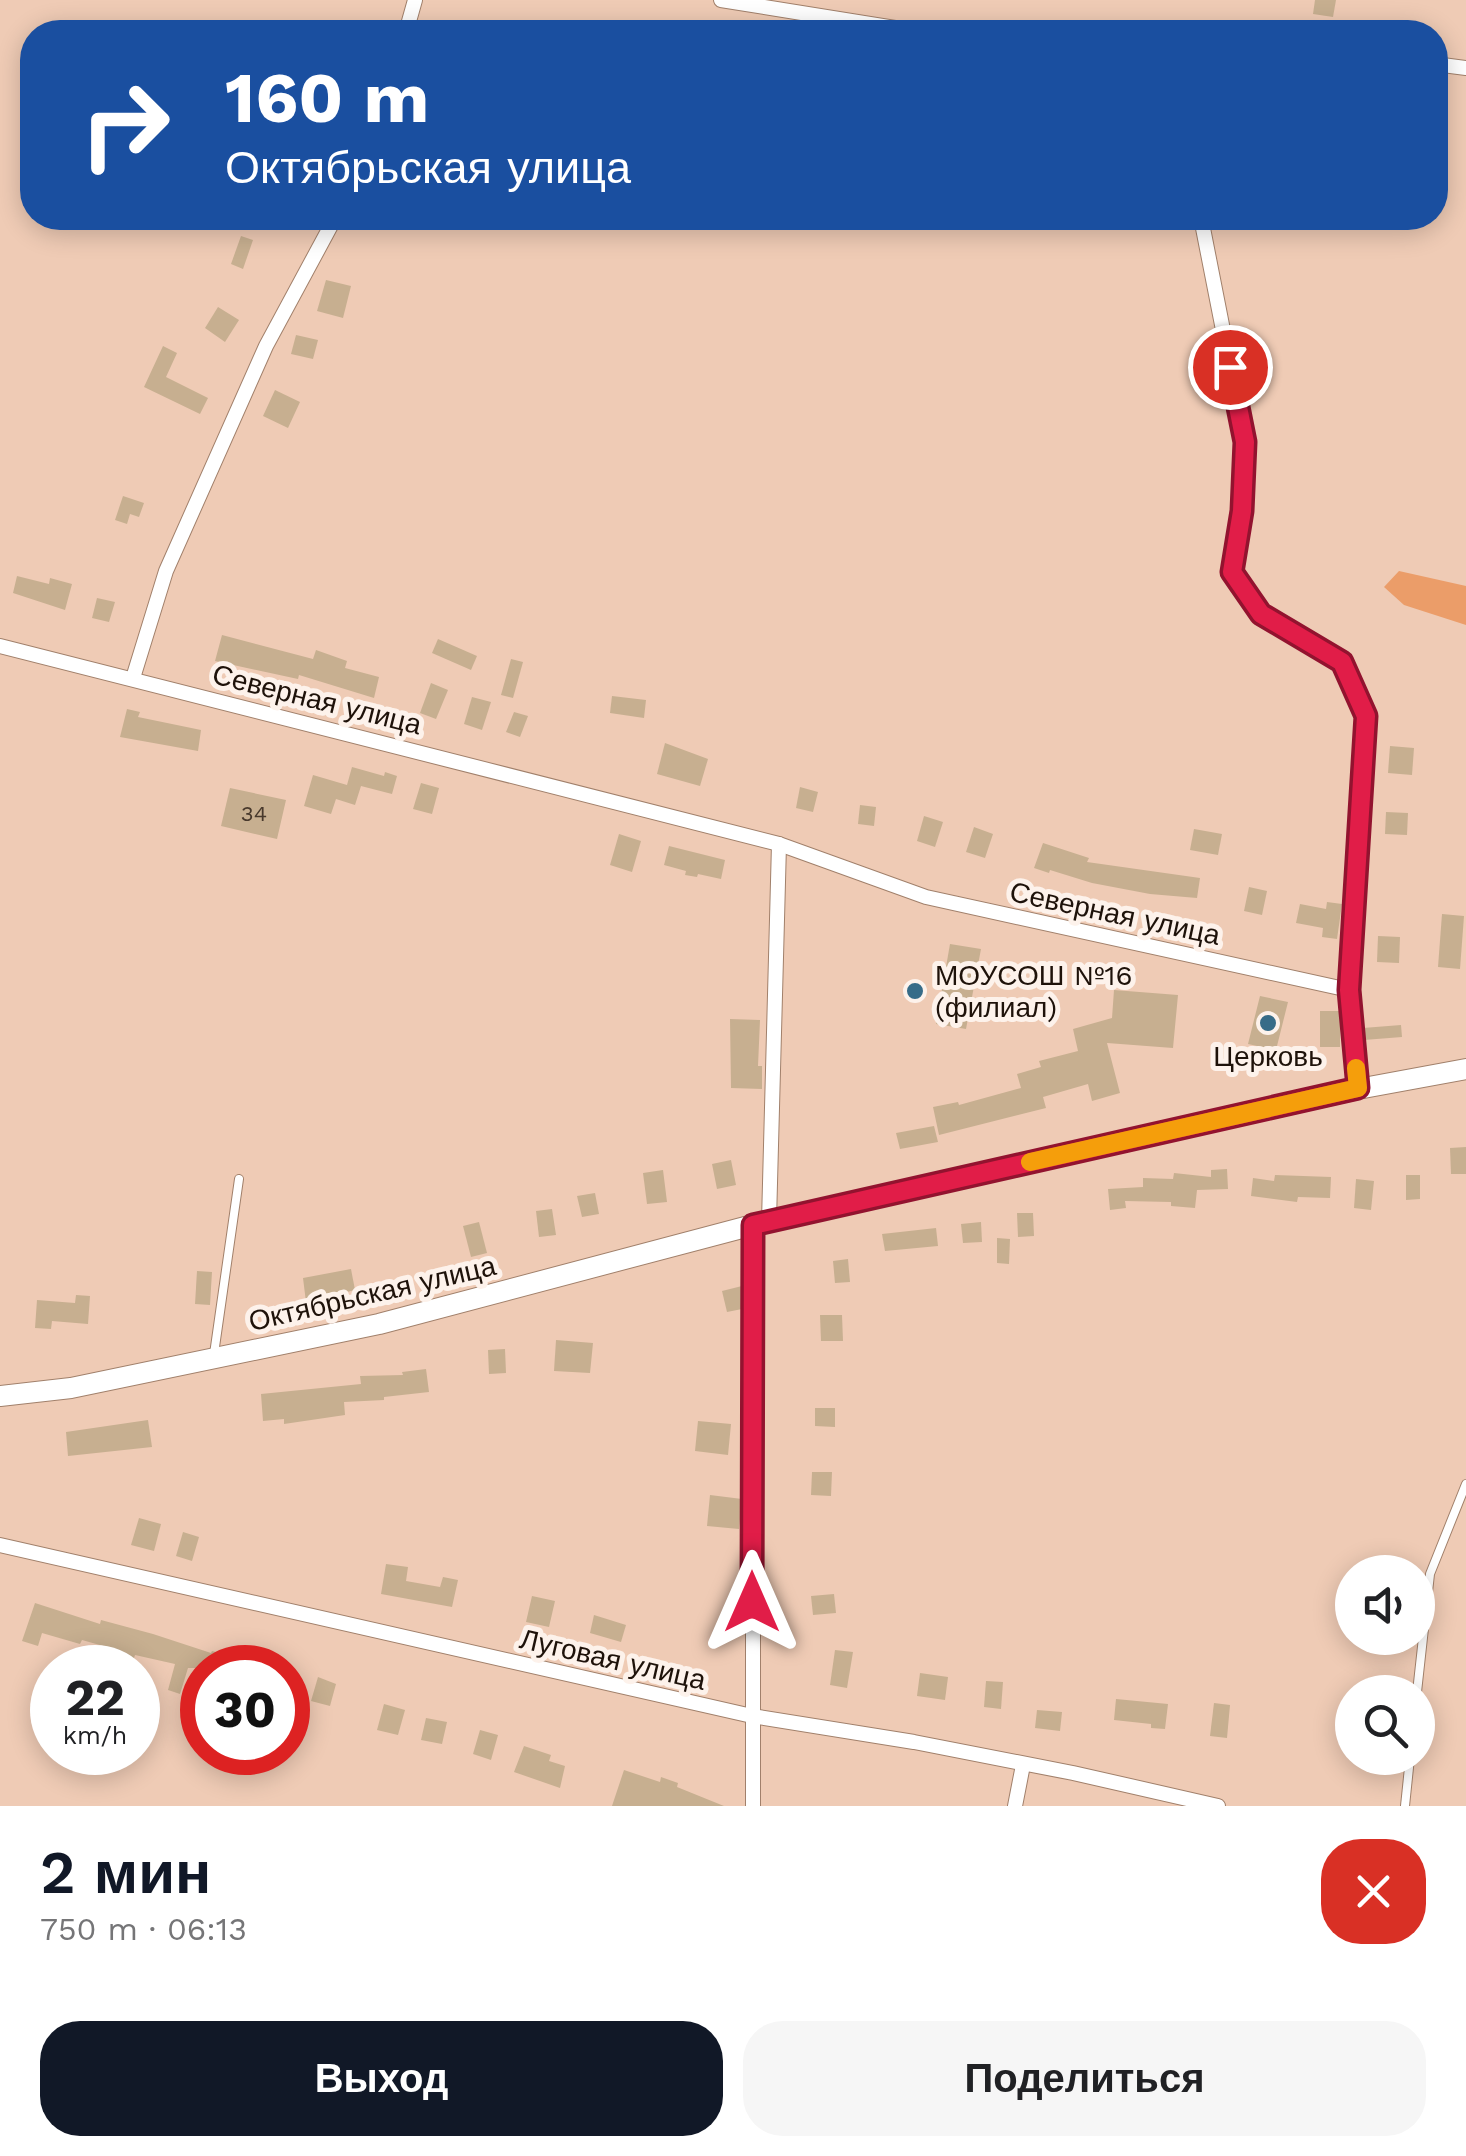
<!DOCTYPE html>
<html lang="ru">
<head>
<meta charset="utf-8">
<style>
  :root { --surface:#fff; --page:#f6f6f6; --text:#202124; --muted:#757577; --accent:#111827 }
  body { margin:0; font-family:"Work Sans",sans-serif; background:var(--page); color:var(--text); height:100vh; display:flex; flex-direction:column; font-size:38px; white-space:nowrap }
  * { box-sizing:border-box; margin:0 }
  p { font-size:32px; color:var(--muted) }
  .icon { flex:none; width:55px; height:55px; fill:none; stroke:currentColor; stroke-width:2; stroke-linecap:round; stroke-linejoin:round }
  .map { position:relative; height:1806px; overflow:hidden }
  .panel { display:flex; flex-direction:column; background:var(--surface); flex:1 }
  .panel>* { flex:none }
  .banner { position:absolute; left:20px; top:20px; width:1428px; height:210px; border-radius:40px; box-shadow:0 5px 25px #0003; background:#1a4fa0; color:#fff; overflow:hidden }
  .buttons { position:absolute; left:1335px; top:1555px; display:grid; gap:20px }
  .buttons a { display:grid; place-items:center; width:100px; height:100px; border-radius:50%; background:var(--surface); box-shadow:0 5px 25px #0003; font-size:50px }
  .speed { position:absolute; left:30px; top:1645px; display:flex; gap:20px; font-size:50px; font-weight:700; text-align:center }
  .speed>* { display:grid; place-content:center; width:130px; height:130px; border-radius:50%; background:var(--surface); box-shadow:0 5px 25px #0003; line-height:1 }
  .speed small { font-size:25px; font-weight:400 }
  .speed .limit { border:15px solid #d22; background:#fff; color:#111 }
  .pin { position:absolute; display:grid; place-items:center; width:85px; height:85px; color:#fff; margin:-42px; border:5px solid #fff; border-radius:50%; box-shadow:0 2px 10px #0007 }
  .me { position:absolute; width:110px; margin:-55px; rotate:0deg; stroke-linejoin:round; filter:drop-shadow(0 0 8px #0008) }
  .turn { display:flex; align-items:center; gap:35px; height:210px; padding:0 40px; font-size:45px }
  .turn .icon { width:130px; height:130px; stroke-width:2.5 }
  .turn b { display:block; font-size:70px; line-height:85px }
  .round { display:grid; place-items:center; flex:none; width:105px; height:105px; border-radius:40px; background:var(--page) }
  .head { display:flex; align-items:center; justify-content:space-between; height:170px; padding:0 40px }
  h1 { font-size:60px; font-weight:600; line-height:75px; color:var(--accent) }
  .action { display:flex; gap:20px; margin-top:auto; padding:20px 40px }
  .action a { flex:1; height:115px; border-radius:40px; background:var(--accent); color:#fff; font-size:40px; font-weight:600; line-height:115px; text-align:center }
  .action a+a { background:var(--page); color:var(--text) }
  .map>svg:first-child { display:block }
  .green { fill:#eb9d69 }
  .building { fill:#c7af90 }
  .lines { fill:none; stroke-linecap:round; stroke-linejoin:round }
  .lane-casing { stroke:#a1806b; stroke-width:10 }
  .street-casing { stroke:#a1806b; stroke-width:16 }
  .secondary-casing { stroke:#a1806b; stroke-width:22 }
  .lane { stroke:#fff; stroke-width:8 }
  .street { stroke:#fff; stroke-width:14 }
  .secondary { stroke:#fff; stroke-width:20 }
  .route-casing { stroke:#92132f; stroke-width:25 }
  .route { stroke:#e11d48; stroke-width:18 }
  .slow { stroke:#f59e0b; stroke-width:18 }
  .poi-dot { fill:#376c88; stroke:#fdf2eb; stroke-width:4 }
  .labels { text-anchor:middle; stroke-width:10; stroke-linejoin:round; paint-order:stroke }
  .number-label { font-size:22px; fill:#48392c }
  .street-label { font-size:28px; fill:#1e120a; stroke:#fdf2eb }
  .poi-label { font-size:28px; fill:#1e120a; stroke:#fdf2eb; text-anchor:start }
</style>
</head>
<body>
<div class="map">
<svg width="1466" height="1806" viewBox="0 0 1466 1806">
  <rect width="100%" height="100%" fill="#efcbb5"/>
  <path class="green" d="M1399,571L1466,586V625L1404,605L1384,587Z"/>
  <g class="building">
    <path d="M1315,0H1336L1333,17L1313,14Z"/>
    <path d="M241,236L253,240L243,269L231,264Z"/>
    <path d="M326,280L351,286L343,318L317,311Z"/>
    <path d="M218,307L239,320L225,342L205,328Z"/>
    <path d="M296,335L318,340L313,359L291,354Z"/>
    <path d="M163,346L177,353L166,377L208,398L200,414L144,387Z"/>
    <path d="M275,390L300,402L288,428L263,416Z"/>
    <path d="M123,496L144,503L139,517L130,514L127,524L115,520Z"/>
    <path d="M17,576L49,584L50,578L72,584L65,610L13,593Z"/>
    <path d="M97,598L115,602L109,622L92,618Z"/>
    <path d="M222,635L313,659L316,650L347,661L345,668L379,677L374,698L299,675L298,679L215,661Z"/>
    <path d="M438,639L477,656L471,670L432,653Z"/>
    <path d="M511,659L523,662L513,698L501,695Z"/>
    <path d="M431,683L448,690L436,719L420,713Z"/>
    <path d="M612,696L646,700L644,718L610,713Z"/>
    <path d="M472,697L491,702L482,730L464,724Z"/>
    <path d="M127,709L140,712L138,717L201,730L198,751L120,737Z"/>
    <path d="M514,712L528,716L520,737L506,732Z"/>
    <path d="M665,743L708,759L700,786L657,774Z"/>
    <path d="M1390,746L1414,748L1412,775L1388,773Z"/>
    <path d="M352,767L384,776L385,772L397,776L392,794L361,786L355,805L336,799L331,814L304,806L313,775L347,785Z"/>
    <path d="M421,783L439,788L432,814L413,809Z"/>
    <path d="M800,787L818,792L813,812L796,808Z"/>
    <path d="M230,788L286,800L277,839L221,826Z"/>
    <path d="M860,805L876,807L874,826L858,824Z"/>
    <path d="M1386,812L1408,813L1407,835L1385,834Z"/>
    <path d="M924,816L943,822L935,847L917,841Z"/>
    <path d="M974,827L993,834L985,858L966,852Z"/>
    <path d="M1194,829L1222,834L1218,855L1190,850Z"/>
    <path d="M619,834L641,841L632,872L610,865Z"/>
    <path d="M1043,843L1089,858L1087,862L1200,878L1197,898L1150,894L1092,883L1050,870L1049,873L1034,868Z"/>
    <path d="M669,846L725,860L721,879L698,874L697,877L685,875L686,871L664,865Z"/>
    <path d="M1249,887L1267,891L1262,915L1244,911Z"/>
    <path d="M1327,902L1342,904L1337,939L1322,937L1323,928L1296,923L1300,904L1326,909Z"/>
    <path d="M1442,914L1464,916L1460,969L1438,967Z"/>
    <path d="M1378,936L1400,937L1399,963L1377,962Z"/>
    <path d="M950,944L981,949L966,1029L936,1024Z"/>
    <path d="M1114,990L1178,995L1173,1048L1107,1043L1120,1093L1092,1101L1088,1084L1043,1097L1046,1108L939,1135L933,1107L958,1102L959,1105L1021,1088L1017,1074L1041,1067L1039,1061L1078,1051L1073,1029L1112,1018Z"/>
    <path d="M1260,996L1288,1002L1276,1050L1248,1044Z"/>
    <rect x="1320" y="1011" width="20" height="36"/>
    <path d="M730,1019L760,1020L758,1066H762V1089L731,1088Z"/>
    <path d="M1401,1025L1402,1037L1364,1040L1363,1028Z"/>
    <path d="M934,1126L938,1142L900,1149L896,1133Z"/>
    <path d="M1466,1147V1174H1451L1450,1148Z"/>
    <path d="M731,1160L736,1185L717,1189L712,1164Z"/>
    <path d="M1227,1169L1228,1189L1197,1190L1195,1208L1171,1206V1202L1125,1201L1126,1208L1110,1210L1108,1189L1143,1187V1178L1173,1179L1174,1173L1211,1177V1170Z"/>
    <path d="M663,1170L667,1202L647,1204L643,1173Z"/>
    <path d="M1275,1175L1331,1177L1330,1198L1298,1197L1297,1202L1251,1196L1253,1178L1274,1181Z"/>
    <path d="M1406,1175H1420V1199L1406,1200Z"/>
    <path d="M1356,1179L1374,1181L1371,1210L1354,1208Z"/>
    <path d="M595,1193L599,1214L582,1217L577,1196Z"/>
    <path d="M552,1209L556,1235L539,1237L536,1211Z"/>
    <path d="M1017,1213H1033L1034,1236L1018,1237Z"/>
    <path d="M479,1222L487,1253L471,1257L463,1226Z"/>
    <path d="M981,1222L982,1242L963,1243L961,1224Z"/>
    <path d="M936,1228L938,1246L885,1251L882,1234Z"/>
    <path d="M997,1238L1010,1239L1009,1264L997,1263Z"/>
    <path d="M848,1259L850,1282L835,1283L833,1261Z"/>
    <path d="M351,1269L355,1290L306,1302L303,1278Z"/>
    <path d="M197,1271L212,1272L210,1305L195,1304Z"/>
    <path d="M742,1286V1309L727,1312L722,1291Z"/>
    <path d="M76,1295L90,1296L88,1324L52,1321L51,1329L35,1328L37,1300L75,1303Z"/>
    <path d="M820,1315H842L843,1341H821Z"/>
    <path d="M556,1340L593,1343L590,1373L554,1371Z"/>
    <path d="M505,1349L506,1373L489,1374L488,1350Z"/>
    <path d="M426,1369L429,1392L384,1397V1400L344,1402L345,1415L284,1424V1419L263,1421L261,1394L361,1384L360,1376L403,1375L402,1372Z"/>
    <path d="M815,1408H835V1427L815,1426Z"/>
    <path d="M148,1420L152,1447L68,1456L66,1432Z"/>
    <path d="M698,1421L731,1424L728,1455L695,1451Z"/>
    <path d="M812,1472H832L831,1496L811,1495Z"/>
    <path d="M710,1495L742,1499L739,1529L707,1526Z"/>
    <path d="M139,1518L161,1524L154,1551L131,1545Z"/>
    <path d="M183,1532L199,1537L192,1561L176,1556Z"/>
    <path d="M386,1564L408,1567L406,1581L440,1587L443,1577L458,1580L452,1607L381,1594Z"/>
    <path d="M834,1594L836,1613L813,1615L811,1596Z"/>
    <path d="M532,1596L555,1601L549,1627L526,1622Z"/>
    <path d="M35,1603L100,1624L101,1620L153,1634L211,1653L212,1651L232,1656L229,1668H188L180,1694L168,1690L175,1664L135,1655L131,1668H109L114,1649L82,1640L80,1644L42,1633L38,1646L22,1641Z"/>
    <path d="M594,1615L626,1625L621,1642L590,1633Z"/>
    <path d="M835,1650L853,1652L847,1688L830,1685Z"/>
    <path d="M920,1673L948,1677L945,1700L917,1696Z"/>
    <path d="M318,1677L336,1684L330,1706L311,1701Z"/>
    <path d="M986,1681L1003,1682L1001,1709L984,1707Z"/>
    <path d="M1116,1699L1168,1704L1165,1729L1151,1728V1724L1114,1720Z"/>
    <path d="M1214,1703L1230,1705L1227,1738L1210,1736Z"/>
    <path d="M384,1704L405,1710L398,1735L377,1730Z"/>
    <path d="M1037,1710L1062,1712L1060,1731L1035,1728Z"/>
    <path d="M426,1718L447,1722L442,1744L421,1740Z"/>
    <path d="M480,1730L498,1735L491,1760L473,1754Z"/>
    <path d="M524,1746L551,1755L549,1761L565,1766L560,1788L514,1772Z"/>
    <path d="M624,1770L660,1782L661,1777L678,1783L677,1787L724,1806H612Z"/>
  </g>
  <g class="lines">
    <defs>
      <g id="lane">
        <path d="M214,1354L239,1179"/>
        <path d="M1417,1692L1430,1574L1466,1484"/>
        <path d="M1405,1806L1410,1758"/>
      </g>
      <g id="street">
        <path d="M721,0L895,28H1163L1200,32"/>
        <path d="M406,32L415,0"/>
        <path d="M1435,64L1466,68"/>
        <path d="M1201,218L1245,442L1242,511L1231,572L1261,614L1342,662L1366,715L1349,990"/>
        <path d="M0,646L779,844L926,897L1349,990L1358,1089"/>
        <path d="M133,678L166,571L266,346L335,218"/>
        <path d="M769,1221L779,844"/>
        <path d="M753,1225V1806"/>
        <path d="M0,1545L752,1716L914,1742L1073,1773L1218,1806"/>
        <path d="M1015,1806L1023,1765"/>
      </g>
      <path id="secondary" d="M0,1396L71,1388L379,1324L753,1225L1358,1089L1466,1069"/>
    </defs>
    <use href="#lane" class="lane-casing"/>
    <use href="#street" class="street-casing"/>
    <use href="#secondary" class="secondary-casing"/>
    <use href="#lane" class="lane"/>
    <use href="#street" class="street"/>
    <use href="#secondary" class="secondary"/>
  </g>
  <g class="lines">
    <defs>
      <path id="route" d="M752,1602L753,1225L1358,1088L1349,990L1366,716L1342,662L1261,614L1232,572L1242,511L1245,442L1230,367"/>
    </defs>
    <use href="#route" class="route-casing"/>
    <use href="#route" class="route"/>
    <path class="slow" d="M1030,1162L1358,1088L1356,1068"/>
  </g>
  <g class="poi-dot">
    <circle cx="915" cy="991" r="10"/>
    <circle cx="1268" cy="1023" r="10"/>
  </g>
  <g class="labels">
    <g class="number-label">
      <text x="254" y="821">34</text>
    </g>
    <g class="street-label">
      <text transform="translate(317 699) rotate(14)" y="10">Северная улица</text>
      <text transform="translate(1115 913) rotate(12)" y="10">Северная улица</text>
      <text transform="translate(372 1293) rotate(-13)" y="10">Октябрьская улица</text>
      <text transform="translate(613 1659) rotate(13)" y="10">Луговая улица</text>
    </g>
    <g class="poi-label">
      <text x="935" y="985">МОУСОШ №16<tspan x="935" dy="32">(филиал)</tspan></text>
      <text x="1268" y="1066" text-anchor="middle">Церковь</text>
    </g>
  </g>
</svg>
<div class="buttons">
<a><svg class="icon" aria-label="sound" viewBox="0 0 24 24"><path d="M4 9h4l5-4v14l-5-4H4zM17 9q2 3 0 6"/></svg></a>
<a><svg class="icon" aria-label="search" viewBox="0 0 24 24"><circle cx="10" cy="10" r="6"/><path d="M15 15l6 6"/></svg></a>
</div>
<div class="speed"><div>22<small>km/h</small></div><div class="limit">30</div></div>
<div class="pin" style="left:1230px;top:367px;background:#d93025"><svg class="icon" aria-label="arrive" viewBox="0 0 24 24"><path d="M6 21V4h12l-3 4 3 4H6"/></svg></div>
<svg class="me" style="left:752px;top:1602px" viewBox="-20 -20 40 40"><path d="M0-17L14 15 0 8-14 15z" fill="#e11d48" stroke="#fff" stroke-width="4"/></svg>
<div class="banner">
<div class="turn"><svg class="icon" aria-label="right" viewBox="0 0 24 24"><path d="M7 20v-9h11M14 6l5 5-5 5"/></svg><div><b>160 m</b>Октябрьская улица</div></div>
</div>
</div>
<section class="panel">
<div class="head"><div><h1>2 мин</h1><p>750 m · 06:13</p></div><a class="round" style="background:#d93025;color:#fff"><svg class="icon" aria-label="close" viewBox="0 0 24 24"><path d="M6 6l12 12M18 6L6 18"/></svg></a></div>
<div class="action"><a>Выход</a><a>Поделиться</a></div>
</section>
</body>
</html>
